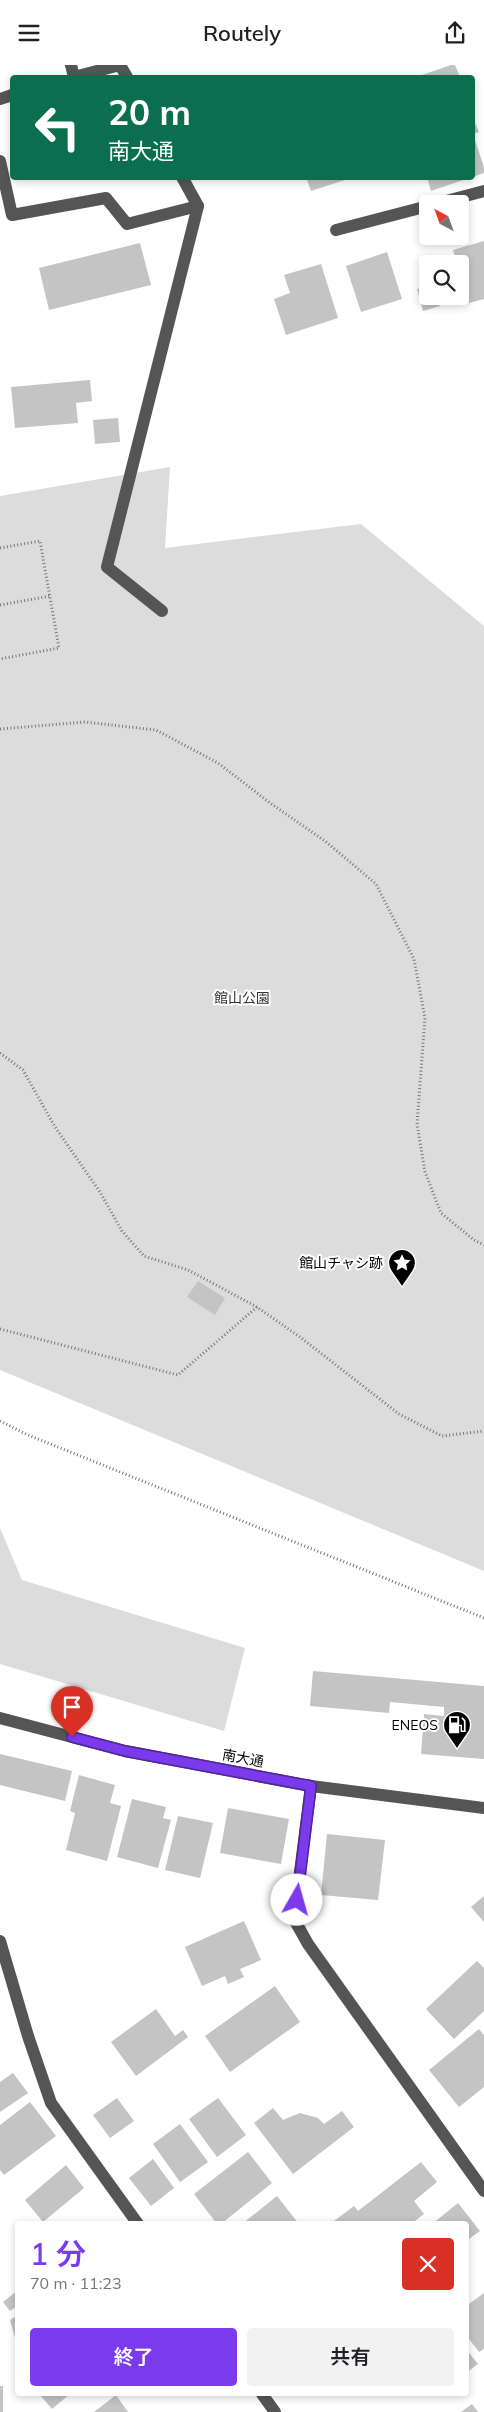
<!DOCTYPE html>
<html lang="ja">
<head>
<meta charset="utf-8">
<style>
  :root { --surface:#fff; --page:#f2f2f2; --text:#202124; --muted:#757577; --accent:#7c3aed }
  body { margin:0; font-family:Mulish,"Noto Sans JP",sans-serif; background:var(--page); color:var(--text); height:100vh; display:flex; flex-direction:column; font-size:19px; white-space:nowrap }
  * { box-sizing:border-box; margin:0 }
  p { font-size:16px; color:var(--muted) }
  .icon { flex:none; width:28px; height:28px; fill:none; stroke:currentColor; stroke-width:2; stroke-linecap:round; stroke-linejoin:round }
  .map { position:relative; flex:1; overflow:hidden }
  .details { position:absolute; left:15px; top:2156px; width:454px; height:175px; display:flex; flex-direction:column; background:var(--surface); border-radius:5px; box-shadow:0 2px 8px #0003 }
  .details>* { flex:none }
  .guide { position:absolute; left:10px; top:10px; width:465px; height:105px; border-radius:5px; box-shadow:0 2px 8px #0003; background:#0b6e4f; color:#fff; overflow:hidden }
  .needle { width:32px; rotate:319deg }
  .tools { position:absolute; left:419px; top:130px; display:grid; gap:10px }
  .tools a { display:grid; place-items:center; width:50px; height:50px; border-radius:5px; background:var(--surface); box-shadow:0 2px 8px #0003; font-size:25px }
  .pin { position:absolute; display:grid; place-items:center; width:42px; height:42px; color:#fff; margin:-51px -21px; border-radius:50% 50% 50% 0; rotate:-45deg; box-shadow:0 0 5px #0007 }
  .pin .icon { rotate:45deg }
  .me { position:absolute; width:55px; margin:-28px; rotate:7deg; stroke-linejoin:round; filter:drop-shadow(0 0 4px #0008) }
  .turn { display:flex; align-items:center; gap:18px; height:105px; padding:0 15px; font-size:22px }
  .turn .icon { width:65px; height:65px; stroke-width:2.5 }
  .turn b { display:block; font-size:35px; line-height:42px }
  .round { display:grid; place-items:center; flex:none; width:52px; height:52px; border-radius:5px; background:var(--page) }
  .overview { display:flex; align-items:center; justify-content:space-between; height:85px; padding:0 15px }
  h1 { font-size:30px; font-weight:600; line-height:38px; color:var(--accent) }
  .primary-button { display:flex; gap:10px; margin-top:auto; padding:10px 15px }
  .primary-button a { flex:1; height:58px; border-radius:5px; background:var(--accent); color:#fff; font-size:20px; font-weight:600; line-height:58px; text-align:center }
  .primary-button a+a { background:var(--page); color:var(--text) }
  header { display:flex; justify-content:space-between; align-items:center; height:65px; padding:0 15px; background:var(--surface); font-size:22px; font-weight:600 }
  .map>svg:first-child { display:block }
  .green { fill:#dcdcdc }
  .building { fill:#c4c4c4 }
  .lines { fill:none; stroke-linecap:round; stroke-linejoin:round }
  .path { stroke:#777; stroke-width:3; stroke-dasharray:1 2.5; stroke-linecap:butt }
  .minor { stroke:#555; stroke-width:12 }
  .route-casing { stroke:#51269a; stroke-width:12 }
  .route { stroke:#7c3aed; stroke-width:9 }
  .labels { text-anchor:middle; stroke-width:4; stroke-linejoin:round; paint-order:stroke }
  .park-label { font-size:14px; fill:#333; stroke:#fff }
  .poi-label { font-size:14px; fill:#000; stroke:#fff; text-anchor:end }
  .street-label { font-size:14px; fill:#000; stroke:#fff }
</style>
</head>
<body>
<header><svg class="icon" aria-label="menu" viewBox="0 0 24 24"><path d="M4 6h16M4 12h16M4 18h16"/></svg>Routely<svg class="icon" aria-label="share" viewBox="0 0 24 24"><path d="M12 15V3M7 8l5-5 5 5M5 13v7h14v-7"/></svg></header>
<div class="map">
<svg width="484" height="2347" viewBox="0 0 484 2347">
  <rect width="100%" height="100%" fill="#fff"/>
  <g class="green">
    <path d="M170,402L165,483L361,459L484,561V1506L0,1305V431Z"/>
    <path d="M0,1463L22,1515L245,1583L224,1666L0,1599Z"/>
  </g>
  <g class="building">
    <path d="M451,0H455L460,12H416Z"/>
    <path d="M472,51L479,67L473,69L484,102V108L472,112Z"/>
    <path d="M306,112H351V113L311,126Z"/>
    <path d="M427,112H469V113L431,126Z"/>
    <path d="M430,171H453L433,179Z"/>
    <path d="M484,176V234L469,238L460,208V199H457L453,185Z"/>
    <path d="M140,178L151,220L49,245L39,203Z"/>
    <path d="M387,187L402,234L361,247L346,201Z"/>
    <path d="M321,199L338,253L286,270L274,234L290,228L284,210Z"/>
    <path d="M428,222V231H437L440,241L423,246L417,224Z"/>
    <path d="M90,315L92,336L76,338L78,358L15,363L11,322Z"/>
    <path d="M118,353L120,377L95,379L93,355Z"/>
    <path d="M198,1216L225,1233L215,1250L187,1232Z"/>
    <path d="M313,1606L484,1621V1694L421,1689L424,1649L444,1651V1642L390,1637L389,1648L310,1641Z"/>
    <path d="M0,1689L72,1706L65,1736L0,1720Z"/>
    <path d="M79,1710L115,1720L110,1738L121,1741L107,1796L66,1785L75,1748L70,1746Z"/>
    <path d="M132,1734L166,1742L163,1753L171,1755L158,1803L117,1792Z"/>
    <path d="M228,1743L289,1754L281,1799L220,1788Z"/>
    <path d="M178,1751L213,1758L200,1813L165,1805Z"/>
    <path d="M327,1769L385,1775L378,1835L321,1830Z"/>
    <path d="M484,1831V1857L471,1842Z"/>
    <path d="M244,1856L261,1895L240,1904L244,1912L228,1919L225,1911L202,1921L185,1882Z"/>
    <path d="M477,1896L484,1903V1946L454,1974L426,1944Z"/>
    <path d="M275,1921L300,1957L230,2007L205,1971Z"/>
    <path d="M156,1944L175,1971L183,1965L188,1972L136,2011L111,1977Z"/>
    <path d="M479,1964L484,1970V2022L459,2042L429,2005Z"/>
    <path d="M13,2008L28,2028L0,2047V2017Z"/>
    <path d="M117,2033L134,2056L110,2073L93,2050Z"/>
    <path d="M218,2033L246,2070L217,2092L189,2054Z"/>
    <path d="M30,2037L56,2071L4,2110L0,2105V2060Z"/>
    <path d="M273,2043L283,2055L300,2048L318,2053L324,2059L342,2046L354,2062L293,2109L254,2058Z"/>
    <path d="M180,2059L208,2097L180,2117L153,2079Z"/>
    <path d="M248,2087L272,2118L221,2159H217L194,2129Z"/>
    <path d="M153,2094L174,2123L151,2141L129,2113Z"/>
    <path d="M421,2097L437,2117L414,2136L424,2149L411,2159H330L354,2141L358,2146Z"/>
    <path d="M66,2100L84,2123L43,2157L25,2135Z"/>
    <path d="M277,2131L299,2159H242Z"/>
    <path d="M458,2138L480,2166L466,2176V2159H432Z"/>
    <path d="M18,2225V2240L10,2246L3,2237Z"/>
    <path d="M484,2228V2284L479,2287L466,2270V2241Z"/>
    <path d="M18,2250V2280H17L10,2255Z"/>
    <path d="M466,2284L478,2299L466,2308Z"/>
    <rect x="0" y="2321" width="3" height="26"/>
    <path d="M39,2329H70L52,2344Z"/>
    <path d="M116,2330L128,2347H94Z"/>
    <path d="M472,2339L478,2347H461Z"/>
  </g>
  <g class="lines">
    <g class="path">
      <path d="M0,483L40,476L59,583L0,594"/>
      <path d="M0,540L50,531"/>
      <path d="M0,664L85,657L156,665L218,698L270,738L325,776L376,819L414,894L425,953L417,1059L425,1107L441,1148L474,1175L484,1180"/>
      <path d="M0,988L23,1005L55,1062L100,1127L122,1166L144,1191L188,1205L257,1242L300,1272L399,1349L442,1371L484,1366"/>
      <path d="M0,1264L178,1310L257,1242"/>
      <path d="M0,1356L28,1370L484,1553"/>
    </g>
    <g class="minor">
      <path d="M71,0L74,12"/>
      <path d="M120,0L127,12"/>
      <path d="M74,12L120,0"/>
      <path d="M0,34L12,30"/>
      <path d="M0,96L12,150L106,133L127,159L198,141"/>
      <path d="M435,139L484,126"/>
      <path d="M336,165L428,141"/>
      <path d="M162,546L107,502L198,141L182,112"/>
      <path d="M0,1653L125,1686L311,1721L484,1743"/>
      <path d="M311,1721L294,1854L308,1879L484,2126"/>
      <path d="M0,1876L28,1971L51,2038L138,2159"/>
      <path d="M262,2329L275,2347"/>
    </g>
  </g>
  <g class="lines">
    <defs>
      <path id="route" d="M72,1672L125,1686L311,1721L297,1835"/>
    </defs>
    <use href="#route" class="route-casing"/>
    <use href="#route" class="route"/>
  </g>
  <defs>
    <symbol id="sight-pin" viewBox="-11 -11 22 30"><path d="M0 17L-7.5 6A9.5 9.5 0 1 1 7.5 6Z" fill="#000" stroke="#fff"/><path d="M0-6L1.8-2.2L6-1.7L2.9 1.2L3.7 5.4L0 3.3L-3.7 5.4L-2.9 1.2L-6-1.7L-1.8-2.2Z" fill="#fff"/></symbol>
    <symbol id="fuel-pin" viewBox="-11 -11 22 30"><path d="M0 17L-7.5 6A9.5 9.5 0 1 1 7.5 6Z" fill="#000" stroke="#fff"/><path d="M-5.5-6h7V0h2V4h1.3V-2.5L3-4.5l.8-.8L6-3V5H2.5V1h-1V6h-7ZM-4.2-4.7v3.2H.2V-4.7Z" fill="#fff"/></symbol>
  </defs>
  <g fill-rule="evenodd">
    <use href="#sight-pin" x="386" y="1182" width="32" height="43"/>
    <use href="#fuel-pin" x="441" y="1644" width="32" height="43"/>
  </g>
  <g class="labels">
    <g class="park-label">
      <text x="242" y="938">館山公園</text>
    </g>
    <g class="poi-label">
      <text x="383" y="1203">館山チャシ跡</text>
      <text x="438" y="1665">ENEOS</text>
    </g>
    <g class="street-label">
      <text transform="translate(243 1693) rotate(11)" y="5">南大通</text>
    </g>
  </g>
</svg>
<div class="tools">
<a><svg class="needle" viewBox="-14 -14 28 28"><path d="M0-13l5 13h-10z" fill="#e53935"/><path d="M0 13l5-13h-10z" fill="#757577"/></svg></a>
<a><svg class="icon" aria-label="search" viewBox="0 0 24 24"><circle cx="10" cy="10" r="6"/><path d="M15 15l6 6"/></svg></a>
</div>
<div class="pin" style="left:72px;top:1672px;background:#d93025"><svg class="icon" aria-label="arrive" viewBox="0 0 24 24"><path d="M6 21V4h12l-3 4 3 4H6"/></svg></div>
<svg class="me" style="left:297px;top:1835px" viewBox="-20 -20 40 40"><circle r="19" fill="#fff"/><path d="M0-13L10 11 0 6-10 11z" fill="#7c3aed"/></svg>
<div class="guide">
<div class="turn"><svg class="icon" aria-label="left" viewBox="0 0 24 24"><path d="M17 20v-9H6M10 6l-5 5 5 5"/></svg><div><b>20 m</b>南大通</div></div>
</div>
<section class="details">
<div class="overview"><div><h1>1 分</h1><p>70 m · 11:23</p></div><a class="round" style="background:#d93025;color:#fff"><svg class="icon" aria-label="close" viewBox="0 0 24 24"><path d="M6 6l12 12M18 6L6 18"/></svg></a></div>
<div class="primary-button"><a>終了</a><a>共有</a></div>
</section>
</div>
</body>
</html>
